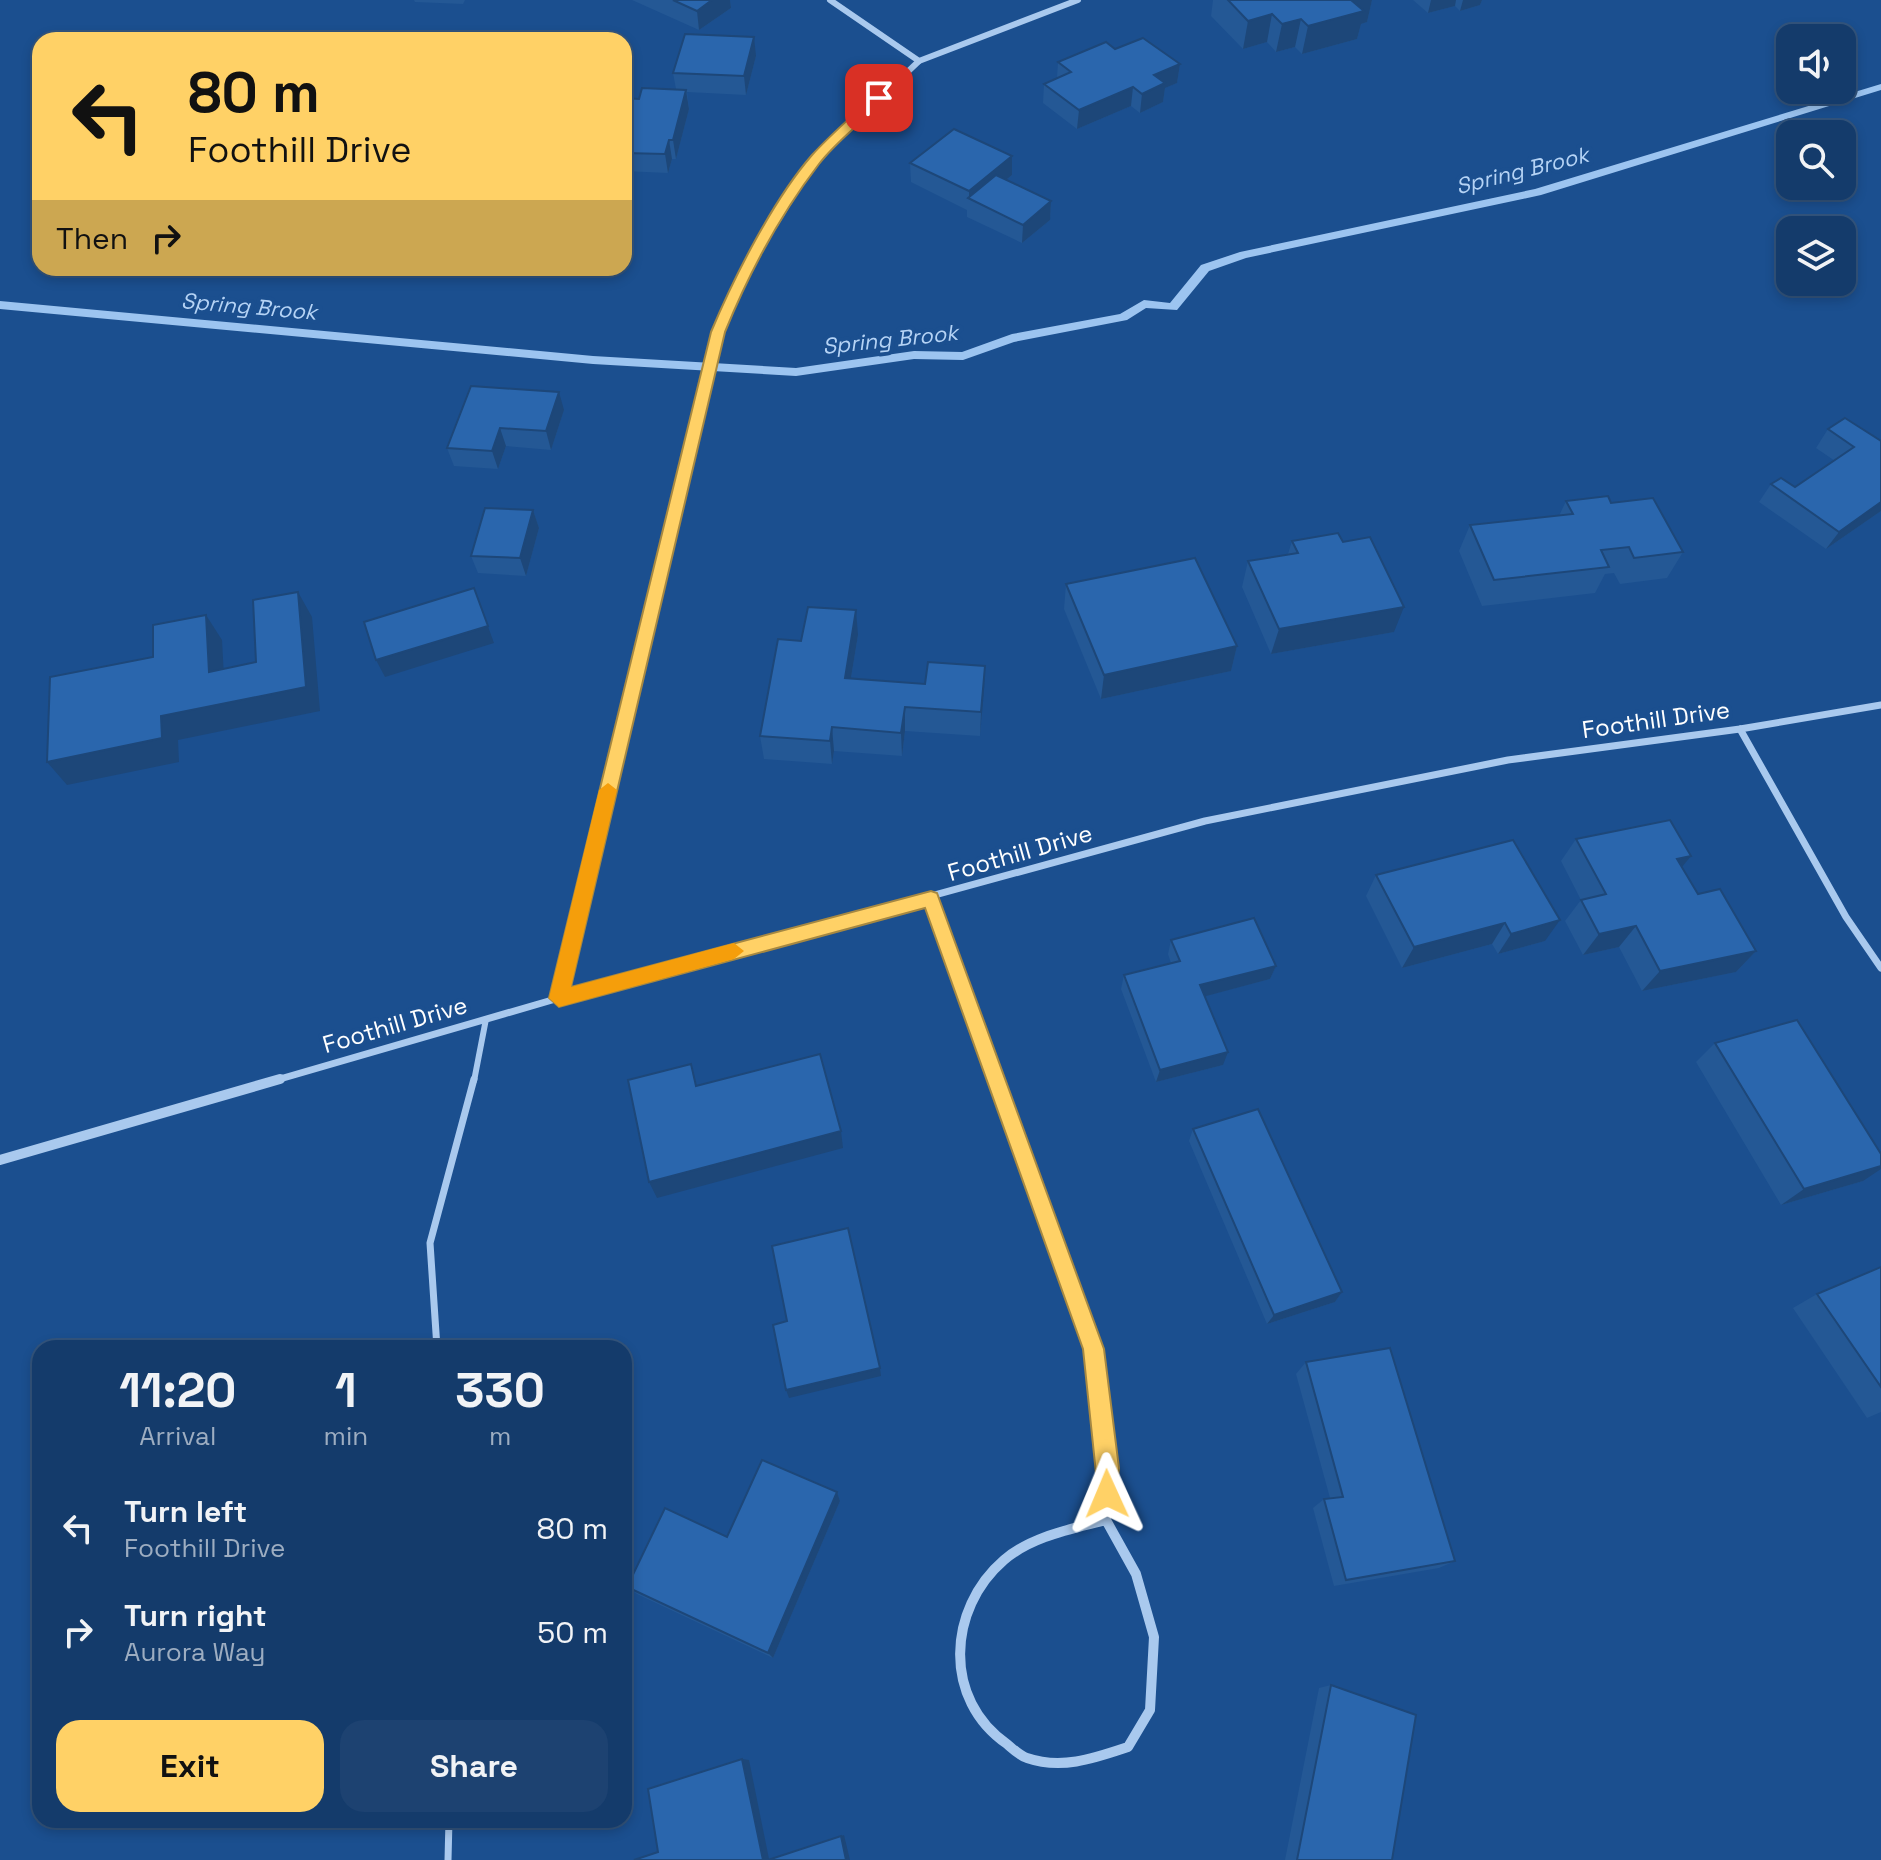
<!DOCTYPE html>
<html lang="en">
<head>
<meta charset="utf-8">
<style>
  :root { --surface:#143b6b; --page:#1d4271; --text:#f1f3f6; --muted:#9dadc1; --line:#33557e; --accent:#ffd166 }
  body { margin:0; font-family:"Space Grotesk",sans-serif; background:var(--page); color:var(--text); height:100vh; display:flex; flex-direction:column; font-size:30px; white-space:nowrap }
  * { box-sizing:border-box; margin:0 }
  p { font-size:26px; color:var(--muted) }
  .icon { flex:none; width:44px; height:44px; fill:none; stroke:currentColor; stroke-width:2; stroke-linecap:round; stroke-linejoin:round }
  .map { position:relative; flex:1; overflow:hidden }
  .side { position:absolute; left:32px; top:1340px; width:600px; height:488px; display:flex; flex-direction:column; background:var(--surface); border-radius:24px; box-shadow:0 4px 12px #0003,0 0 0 2px var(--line) }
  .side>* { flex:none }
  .banner { position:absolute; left:32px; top:32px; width:600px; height:244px; border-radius:24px; box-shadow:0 4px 12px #0003,0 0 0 2px var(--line); background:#ffd166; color:#111; overflow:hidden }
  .buttons { position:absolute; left:1776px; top:24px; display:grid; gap:16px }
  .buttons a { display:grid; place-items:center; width:80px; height:80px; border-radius:16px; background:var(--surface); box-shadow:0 4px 12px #0003,0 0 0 2px var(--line); font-size:40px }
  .pin { position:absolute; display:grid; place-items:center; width:68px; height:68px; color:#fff; margin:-34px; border-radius:16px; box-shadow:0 4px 12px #0006 }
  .me { position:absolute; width:88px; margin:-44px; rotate:359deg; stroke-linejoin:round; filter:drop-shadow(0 0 6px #0008) }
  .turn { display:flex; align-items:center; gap:28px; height:168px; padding:0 24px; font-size:36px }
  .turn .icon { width:104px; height:104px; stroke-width:2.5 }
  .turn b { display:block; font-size:56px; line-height:68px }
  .then { display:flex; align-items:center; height:76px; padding:0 24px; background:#0003; gap:16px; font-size:30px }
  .eta { display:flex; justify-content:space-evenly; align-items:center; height:136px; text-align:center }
  .eta b { font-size:48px; font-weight:600; line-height:56px }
  .action { display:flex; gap:16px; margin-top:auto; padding:16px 24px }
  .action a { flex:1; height:92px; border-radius:24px; background:var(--accent); color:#111; font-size:32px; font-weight:600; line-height:92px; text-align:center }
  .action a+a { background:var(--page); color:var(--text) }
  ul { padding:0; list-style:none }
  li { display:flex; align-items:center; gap:24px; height:104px; padding:0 24px }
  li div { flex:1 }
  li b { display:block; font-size:30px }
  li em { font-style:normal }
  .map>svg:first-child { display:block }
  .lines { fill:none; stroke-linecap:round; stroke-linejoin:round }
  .stream { fill:#9cc4f0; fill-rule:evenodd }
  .lane-far1 { stroke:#a9c9ee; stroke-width:6 }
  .lane { stroke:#a9c9ee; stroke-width:7 }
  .street-far2 { stroke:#a9c9ee; stroke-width:6 }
  .street-far1 { stroke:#a9c9ee; stroke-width:7 }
  .street { stroke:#a9c9ee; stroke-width:10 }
  .wall { fill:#245895 }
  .shaded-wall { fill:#1d4779 }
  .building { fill:#2a66ad; stroke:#1d4779; stroke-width:2 }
  .route { fill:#ffd166; stroke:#a68842; stroke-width:2 }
  .slow { fill:#f59e0b }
  .labels { text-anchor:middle; stroke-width:8; stroke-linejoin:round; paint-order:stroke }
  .far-water-label { font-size:22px; font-style:italic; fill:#b5d3f5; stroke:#1b4f8f }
  .street-label { font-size:24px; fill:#fff; stroke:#1b4f8f }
</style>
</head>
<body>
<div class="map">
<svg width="1881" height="1860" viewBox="0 0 1881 1860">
  <rect width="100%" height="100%" fill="#1b4f8f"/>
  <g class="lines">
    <path class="stream" d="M1881,84V90L1541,195L1246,258L1209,271L1177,310L1146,308L1127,320L1014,342L963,360L914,359L796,376L593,364L0,309V301L593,356L796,368L914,351L962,352L1012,334L1120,314L1144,300L1170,303L1201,265L1240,252L1535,189Z"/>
    <path class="lane-far1" d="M474,1081L486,1019"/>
    <g class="lane">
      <path d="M437,1348L430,1243L474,1079"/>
      <path d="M448,1860L449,1820"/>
    </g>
    <g class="street-far2">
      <path d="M830,0L919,61"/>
      <path d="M683,474L718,332L736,288L815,160L919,61L1078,0"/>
    </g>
    <g class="street-far1">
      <path d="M1740,729L1846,917L1881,968"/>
      <path d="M931,899L997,1081"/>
      <path d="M559,998L683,472"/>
      <path d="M273,1081L559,998L1205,821L1508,760L1740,729L1881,705"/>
    </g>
    <g class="street">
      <path d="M996,1079L1093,1349L1108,1468L1106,1520"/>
      <path d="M0,1160L280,1079"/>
      <path d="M1106,1520L1136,1574L1154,1637L1150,1710L1128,1747C1095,1758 1062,1770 1027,1758C1020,1756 1013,1749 1007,1744C943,1700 947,1609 1004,1560C1032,1536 1072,1529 1106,1520Z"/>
    </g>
  </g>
  <g class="wall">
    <path d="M414,0H465L463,4L415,2Z"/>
    <path d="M632,0H730L731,8L699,30Z"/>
    <path d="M1213,0H1372L1367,22L1361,24L1357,39L1302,54L1295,47L1276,52L1267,42L1243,49L1211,16Z"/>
    <path d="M1413,0H1482L1480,5L1460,11L1455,6L1428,13Z"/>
    <path d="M1115,49L1180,64L1177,83L1165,88L1163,102L1140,113L1131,106L1077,129L1043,103L1044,84L1057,78L1058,62Z"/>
    <path d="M756,56L746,95L687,92L689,109L676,159H672L668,173L624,171V98L639,99L676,89L673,73Z"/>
    <path d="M1012,156V175L1006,180L1051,201L1050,220L1022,243L967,217V210L911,182L910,163Z"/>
    <path d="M471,386L564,410L551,450L506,446L498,469L454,466L447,448Z"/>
    <path d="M1828,429L1881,441V511L1826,549L1759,502L1771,484L1795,487L1835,461L1816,448Z"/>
    <path d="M1566,501L1611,503L1683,552L1667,578L1620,584L1614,573L1605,574L1595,593L1482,606L1459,551L1470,525L1559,516Z"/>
    <path d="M533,510L539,528L526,576L478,573L471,556Z"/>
    <path d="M1292,541L1394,632L1271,654L1242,587L1248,561L1288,554Z"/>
    <path d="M1066,584L1237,646L1231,671L1101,699L1064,609Z"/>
    <path d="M858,635L851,678L984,690L980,736L905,731L902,756L834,751L832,764L764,759L760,736L801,641Z"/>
    <path d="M1576,839L1682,867L1698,894L1756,951L1736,972L1642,991L1619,947L1583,955L1565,921L1581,900L1561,861Z"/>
    <path d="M1513,840L1545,941L1498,954L1492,944L1402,968L1366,896L1376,875Z"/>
    <path d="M1171,940L1276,966L1270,979L1205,996L1223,1065L1156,1082L1121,989L1124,975L1171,963L1168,954Z"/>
    <path d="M1715,1043L1863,1181L1781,1205L1696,1062Z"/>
    <path d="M1193,1129L1342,1292L1335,1302L1267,1324L1189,1141Z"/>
    <path d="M1881,1267V1412L1867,1418L1793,1308L1817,1294Z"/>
    <path d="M1306,1362L1455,1561L1439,1568L1334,1586L1313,1508L1324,1499L1330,1498L1296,1374Z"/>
    <path d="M837,1492L840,1501L773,1658L637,1594L627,1587L727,1537Z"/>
    <path d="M1331,1685L1392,1860H1285L1319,1688Z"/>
  </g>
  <g class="shaded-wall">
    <path d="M712,0H730L731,8L699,30L697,11Z"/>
    <path d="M1351,0H1372L1367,22L1361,24L1357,39L1302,54L1308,26Z"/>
    <path d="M1431,0H1456L1455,6L1428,13Z"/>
    <path d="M1463,0H1482L1480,5L1460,11Z"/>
    <path d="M1272,14L1267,42L1243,49L1248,21Z"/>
    <path d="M1301,19L1295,47L1276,52L1282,24Z"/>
    <path d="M754,37L756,56L746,95L744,76Z"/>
    <path d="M1180,64L1177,83L1165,88L1163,102L1140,113L1142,94L1154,75Z"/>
    <path d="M1133,87L1131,106L1077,129L1079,110Z"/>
    <path d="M686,90L689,109L676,159L673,140Z"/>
    <path d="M669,140L672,159L668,173L665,154Z"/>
    <path d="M1012,156V175L978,203L969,199V191Z"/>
    <path d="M1051,201L1050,220L1022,243L1023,225Z"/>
    <path d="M559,392L564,410L551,450L546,431Z"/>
    <path d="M500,428L506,446L498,469L492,451Z"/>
    <path d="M1881,502V511L1826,549L1839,532Z"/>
    <path d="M533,510L539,528L526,576L520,558Z"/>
    <path d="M474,588L494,643L385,677L376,660Z"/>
    <path d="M298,592L312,617L320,711L178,740L179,762L67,785L47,762L161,716L306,687Z"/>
    <path d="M1404,607L1394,632L1271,654L1279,629Z"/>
    <path d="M856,610L858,635L847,702L845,678Z"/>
    <path d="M206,615L222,640L225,696L209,672Z"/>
    <path d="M1237,646L1231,671L1101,699L1104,675Z"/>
    <path d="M985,666L984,690L980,736L981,712Z"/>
    <path d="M905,707V731L902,756L901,733Z"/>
    <path d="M832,727L834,751L832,764L830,741Z"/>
    <path d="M1691,856L1673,878L1677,859Z"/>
    <path d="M1560,920L1545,941L1498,954L1511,934Z"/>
    <path d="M1505,923L1492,944L1402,968L1414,947Z"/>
    <path d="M1636,926L1619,947L1583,955L1599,934Z"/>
    <path d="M1756,951L1736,972L1642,991L1660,971Z"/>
    <path d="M1276,966L1270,979L1195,999L1200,985Z"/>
    <path d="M1228,1052L1223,1065L1156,1082L1160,1070Z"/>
    <path d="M841,1131L843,1148L657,1198L649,1182Z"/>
    <path d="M1881,1166V1169L1863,1181L1781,1205L1804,1189Z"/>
    <path d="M1342,1292L1335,1302L1267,1324L1274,1315Z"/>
    <path d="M880,1368L881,1376L789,1398L786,1390Z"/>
    <path d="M837,1492L840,1501L773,1658L768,1653Z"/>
    <path d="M742,1759L749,1760L769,1859L767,1860H763Z"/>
    <path d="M844,1835L850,1860H846L841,1836Z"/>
  </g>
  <g class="building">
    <path d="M673,0H712L697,11Z"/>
    <path d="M1228,0H1351L1364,11L1308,26L1301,19L1282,24L1272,14L1248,21Z"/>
    <path d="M685,34L754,37L744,76L673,73Z"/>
    <path d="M1143,38L1180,64L1154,75L1165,83L1142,94L1133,87L1079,110L1044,84L1071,72L1058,62L1106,42L1115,49Z"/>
    <path d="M642,88L686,90L673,140H669L665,154L624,153V98L639,99Z"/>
    <path d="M954,129L1012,156L969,191L910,163Z"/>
    <path d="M996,175L1051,201L1023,225L968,198Z"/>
    <path d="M471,386L559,392L546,431L500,428L492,451L447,448Z"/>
    <path d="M1845,418L1881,441V502L1839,532L1771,484L1781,478L1795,487L1854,447L1828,429Z"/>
    <path d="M1608,496L1611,503L1653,498L1683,552L1634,558L1629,547L1601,550L1609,567L1494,580L1470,525L1573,514L1566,501Z"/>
    <path d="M485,508L533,510L520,558L471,556Z"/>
    <path d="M1338,533L1343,542L1370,537L1404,607L1279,629L1248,561L1298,553L1292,541Z"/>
    <path d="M1195,558L1237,646L1104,675L1066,584Z"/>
    <path d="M474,588L488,626L376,660L364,622Z"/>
    <path d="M298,592L306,687L161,716L162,738L47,762L50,677L153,657V625L206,615L209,672L256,662L253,600Z"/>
    <path d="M808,607L856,610L845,678L925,684L928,662L985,666L981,712L905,707L901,733L832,727L830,741L760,736L778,639L801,641Z"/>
    <path d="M1670,820L1691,856L1677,859L1698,894L1720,889L1756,951L1660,971L1636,926L1599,934L1581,900L1606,894L1576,839Z"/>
    <path d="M1513,840L1560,920L1511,934L1505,923L1414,947L1376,875Z"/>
    <path d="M1254,918L1276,966L1200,985L1228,1052L1160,1070L1124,975L1180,961L1171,940Z"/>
    <path d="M1797,1020L1881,1154V1166L1804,1189L1715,1043Z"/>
    <path d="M820,1054L841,1131L649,1182L628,1080L691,1064L696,1086Z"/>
    <path d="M1258,1109L1342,1292L1274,1315L1193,1129Z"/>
    <path d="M848,1228L880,1368L786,1390L773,1325L787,1321L772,1246Z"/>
    <path d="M1881,1267V1387L1817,1294Z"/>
    <path d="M1390,1348L1455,1561L1346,1580L1324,1499L1343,1497L1306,1362Z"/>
    <path d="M762,1460L837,1492L768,1653L627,1587L665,1508L727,1537Z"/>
    <path d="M1331,1685L1416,1715L1392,1860H1297Z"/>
    <path d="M742,1759L763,1860H634L658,1852L648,1789Z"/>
    <path d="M841,1836L846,1860H768Z"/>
  </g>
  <path class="route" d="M874,95L885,98C865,121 838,139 819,164C780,215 749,273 725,332L571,987L931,891L937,893L1104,1349L1119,1468L1115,1502L1107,1505L1099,1502L1083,1349L925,908L559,1007L549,998L711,332C734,277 773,200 812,155C831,134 854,115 874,95Z"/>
  <path class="slow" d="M608,783L617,790L571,987L734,943L744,951L734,959L559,1007L549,998L599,790Z"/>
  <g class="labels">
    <g class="far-water-label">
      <text transform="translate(1522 170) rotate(-14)" y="8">Spring Brook</text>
      <text transform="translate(249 306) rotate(5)" y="8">Spring Brook</text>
      <text transform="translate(890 339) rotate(-6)" y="8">Spring Brook</text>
    </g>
    <g class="street-label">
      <text transform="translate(1656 720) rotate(-8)" y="8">Foothill Drive</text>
      <text transform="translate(1020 853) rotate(-16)" y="8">Foothill Drive</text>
      <text transform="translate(395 1025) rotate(-16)" y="8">Foothill Drive</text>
    </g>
  </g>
</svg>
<div class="buttons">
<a><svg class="icon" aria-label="sound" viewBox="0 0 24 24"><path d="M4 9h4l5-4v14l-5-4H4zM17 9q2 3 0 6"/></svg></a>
<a><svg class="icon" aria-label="search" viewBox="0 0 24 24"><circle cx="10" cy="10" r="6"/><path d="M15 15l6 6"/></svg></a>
<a><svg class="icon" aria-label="layers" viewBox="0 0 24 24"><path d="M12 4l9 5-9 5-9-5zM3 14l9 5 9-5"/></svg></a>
</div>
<div class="pin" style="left:879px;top:98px;background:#d93025"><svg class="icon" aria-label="arrive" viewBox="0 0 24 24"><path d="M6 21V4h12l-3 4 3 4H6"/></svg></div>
<svg class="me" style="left:1107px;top:1494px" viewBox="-20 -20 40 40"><path d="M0-17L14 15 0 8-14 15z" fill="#ffd166" stroke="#fff" stroke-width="4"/></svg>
<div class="banner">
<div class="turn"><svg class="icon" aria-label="left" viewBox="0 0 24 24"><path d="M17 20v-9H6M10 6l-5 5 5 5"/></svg><div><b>80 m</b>Foothill Drive</div></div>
<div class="then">Then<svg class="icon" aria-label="right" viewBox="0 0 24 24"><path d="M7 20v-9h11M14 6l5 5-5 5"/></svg></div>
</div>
<section class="side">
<div class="eta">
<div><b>11:20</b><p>Arrival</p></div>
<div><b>1</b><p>min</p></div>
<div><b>330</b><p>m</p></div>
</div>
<ul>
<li><svg class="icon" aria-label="left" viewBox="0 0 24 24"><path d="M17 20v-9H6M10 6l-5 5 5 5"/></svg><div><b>Turn left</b><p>Foothill Drive</p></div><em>80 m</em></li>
<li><svg class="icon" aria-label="right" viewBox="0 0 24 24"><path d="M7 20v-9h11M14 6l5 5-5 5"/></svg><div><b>Turn right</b><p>Aurora Way</p></div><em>50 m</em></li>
</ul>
<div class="action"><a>Exit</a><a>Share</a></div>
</section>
</div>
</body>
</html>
